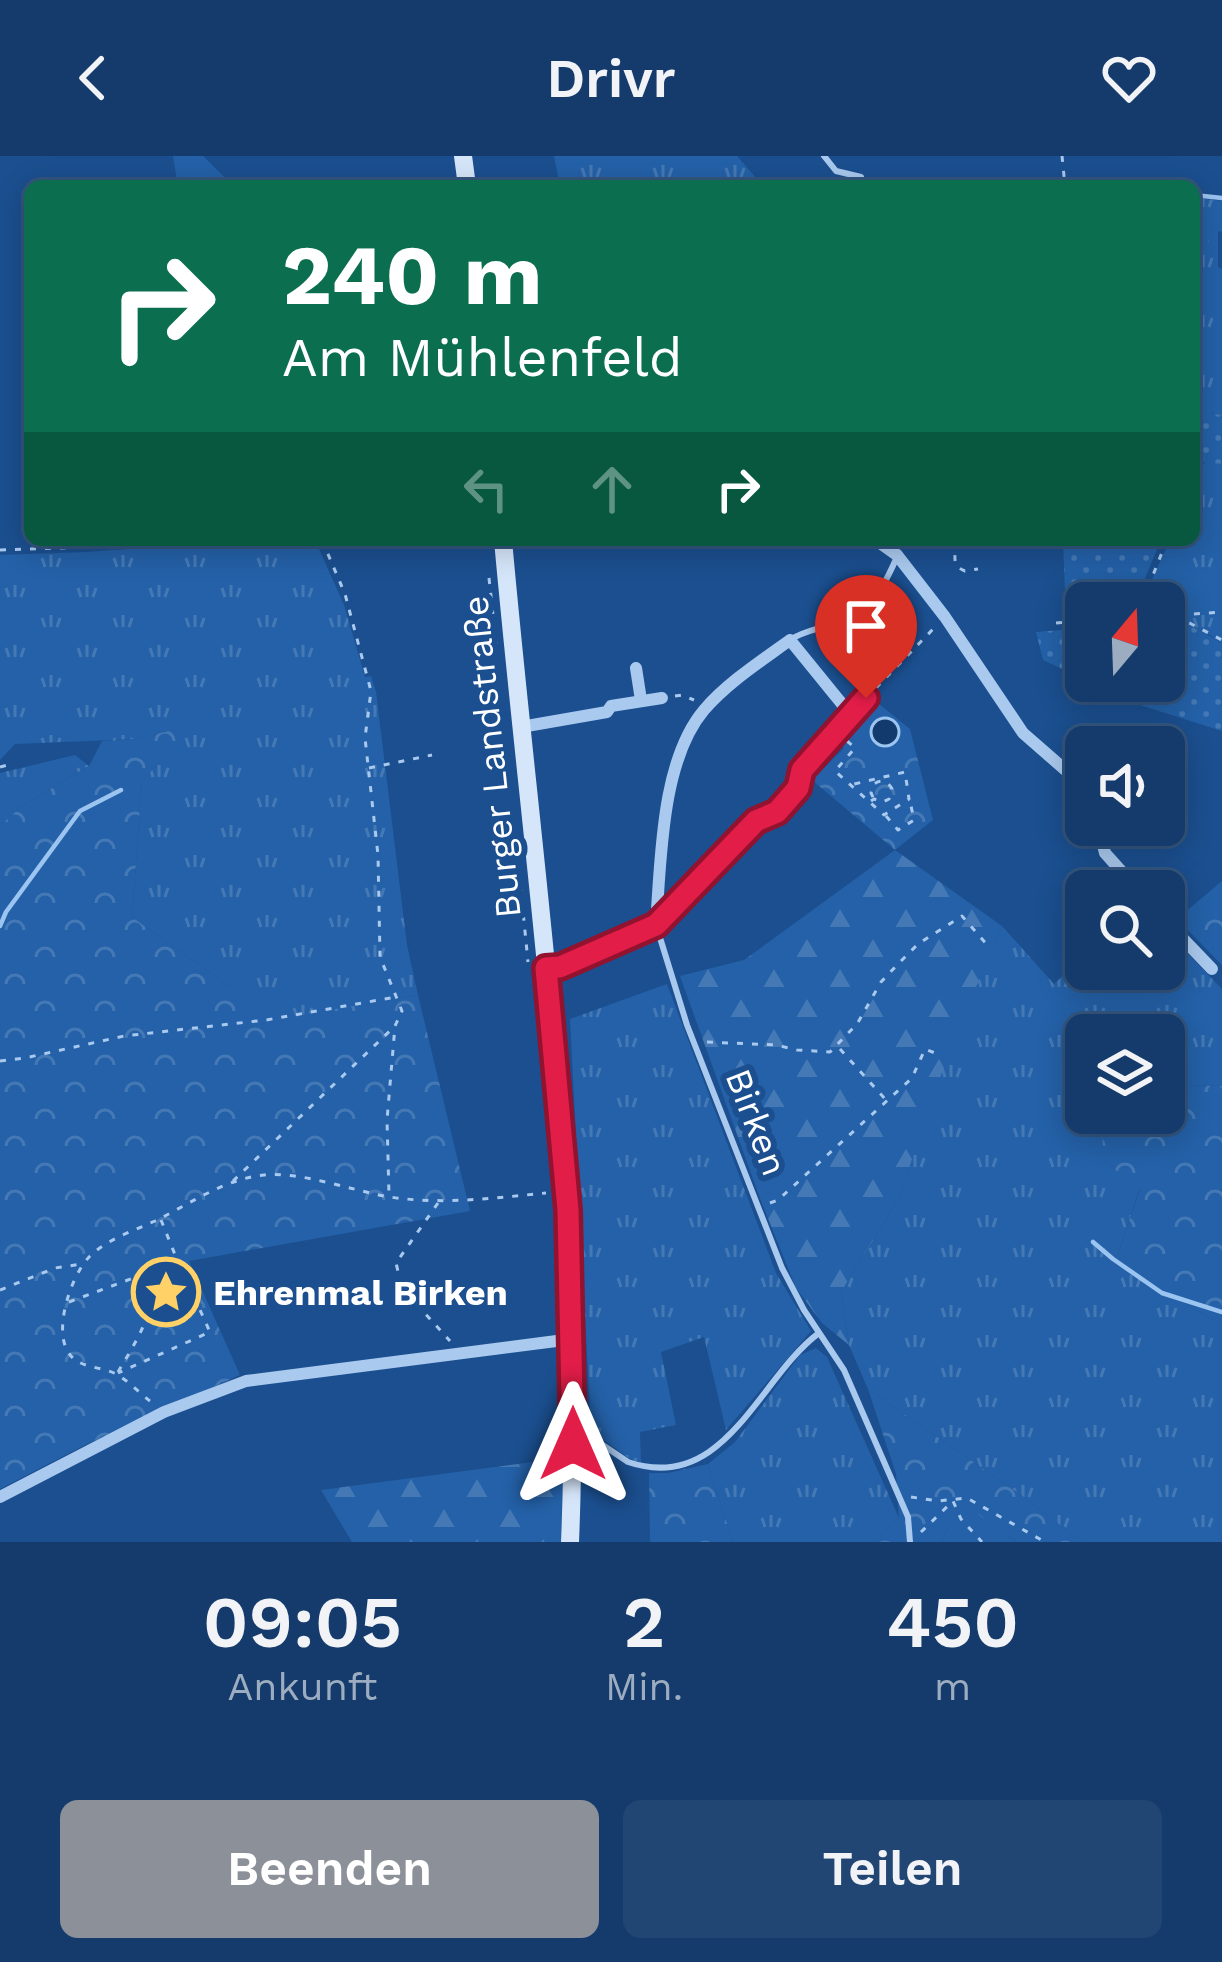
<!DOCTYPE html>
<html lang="de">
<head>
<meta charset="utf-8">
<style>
  :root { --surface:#143b6b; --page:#214673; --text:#f1f3f6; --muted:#9dadc1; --line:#33557e; --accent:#8c9099 }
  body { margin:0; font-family:"Work Sans",sans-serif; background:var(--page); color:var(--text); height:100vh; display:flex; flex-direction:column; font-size:45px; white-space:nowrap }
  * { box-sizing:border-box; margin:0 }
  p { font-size:39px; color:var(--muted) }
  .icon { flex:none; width:66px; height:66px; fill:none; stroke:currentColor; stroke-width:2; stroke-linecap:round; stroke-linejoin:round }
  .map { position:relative; height:1386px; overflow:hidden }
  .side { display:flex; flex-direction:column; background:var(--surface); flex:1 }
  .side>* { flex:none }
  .hud { position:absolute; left:24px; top:24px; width:1176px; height:366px; border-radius:18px; box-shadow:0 6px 30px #0003,0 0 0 3px var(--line); background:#0b6e4f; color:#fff; overflow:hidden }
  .needle { width:78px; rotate:19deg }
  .buttons { position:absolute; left:1065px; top:426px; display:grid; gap:24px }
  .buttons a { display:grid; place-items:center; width:120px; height:120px; border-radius:18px; background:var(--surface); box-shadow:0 6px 30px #0003,0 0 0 3px var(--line); font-size:60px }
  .pin { position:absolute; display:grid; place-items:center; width:102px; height:102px; color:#fff; margin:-123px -51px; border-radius:50% 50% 50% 0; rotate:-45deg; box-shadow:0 0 12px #0007 }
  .pin .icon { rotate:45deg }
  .me { position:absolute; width:132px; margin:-66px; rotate:0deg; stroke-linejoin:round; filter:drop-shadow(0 0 9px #0008) }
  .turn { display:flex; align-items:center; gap:42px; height:252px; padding:0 60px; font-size:54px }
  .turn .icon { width:156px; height:156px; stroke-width:2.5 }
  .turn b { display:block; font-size:84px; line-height:102px }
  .lanes { display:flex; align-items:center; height:114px; padding:0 60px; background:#0003; justify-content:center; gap:60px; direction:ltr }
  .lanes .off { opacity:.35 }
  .eta { display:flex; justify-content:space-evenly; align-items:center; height:204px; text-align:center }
  .eta b { font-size:72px; font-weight:600; line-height:84px }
  .action { display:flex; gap:24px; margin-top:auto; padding:24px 60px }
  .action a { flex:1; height:138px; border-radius:18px; background:var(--accent); color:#fff; font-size:48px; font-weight:600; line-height:138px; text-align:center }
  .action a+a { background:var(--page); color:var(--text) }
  header { display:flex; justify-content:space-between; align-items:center; height:156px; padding:0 60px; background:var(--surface); font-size:54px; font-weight:600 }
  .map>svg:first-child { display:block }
  .grass { fill:url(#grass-tufts) }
  .forest { fill:url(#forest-firs) }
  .park { fill:url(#park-crowns) }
  .garden { fill:url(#garden-dots) }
  .pitch { fill:#2461a8 }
  .water { fill:#123a6d; stroke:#9cc4f0; stroke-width:3 }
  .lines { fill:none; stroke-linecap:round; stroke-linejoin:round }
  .stream { stroke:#9cc4f0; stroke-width:4.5 }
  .path { stroke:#a9c9ee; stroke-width:3; stroke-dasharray:6 9; stroke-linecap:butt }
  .lane { stroke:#a9c9ee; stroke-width:6 }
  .street { stroke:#a9c9ee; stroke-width:12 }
  .secondary { stroke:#d6e6fa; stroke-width:18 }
  .route-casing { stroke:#92132f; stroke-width:30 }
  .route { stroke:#e11d48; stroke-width:21 }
  .labels { text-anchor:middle; stroke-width:12; stroke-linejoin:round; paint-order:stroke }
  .street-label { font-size:36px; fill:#fff; stroke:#1b4f8f }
  .poi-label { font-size:36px; font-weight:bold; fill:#fff; stroke:#1b4f8f; text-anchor:start }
</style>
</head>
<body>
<header><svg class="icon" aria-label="back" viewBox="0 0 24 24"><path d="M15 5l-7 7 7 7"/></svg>Drivr<svg class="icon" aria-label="heart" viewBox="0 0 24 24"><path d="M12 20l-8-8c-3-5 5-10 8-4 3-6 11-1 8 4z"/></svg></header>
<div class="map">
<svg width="1222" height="1386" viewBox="0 0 1222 1386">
  <defs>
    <pattern id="grass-tufts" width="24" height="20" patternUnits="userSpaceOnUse" patternTransform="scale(3)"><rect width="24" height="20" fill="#2461a8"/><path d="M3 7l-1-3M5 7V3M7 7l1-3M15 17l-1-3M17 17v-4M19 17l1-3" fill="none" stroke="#4579b5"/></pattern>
    <pattern id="forest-firs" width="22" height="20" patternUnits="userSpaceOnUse" patternTransform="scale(3)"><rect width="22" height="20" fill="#2461a8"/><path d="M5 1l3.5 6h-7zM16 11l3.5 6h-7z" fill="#4579b5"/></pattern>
    <pattern id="park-crowns" width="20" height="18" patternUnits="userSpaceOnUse" patternTransform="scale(3)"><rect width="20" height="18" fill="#2461a8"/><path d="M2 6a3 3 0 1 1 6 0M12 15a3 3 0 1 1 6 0" fill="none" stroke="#4579b5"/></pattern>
    <pattern id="garden-dots" width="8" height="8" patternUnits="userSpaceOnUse" patternTransform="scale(3)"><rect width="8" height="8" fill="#2461a8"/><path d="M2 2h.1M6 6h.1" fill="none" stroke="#4579b5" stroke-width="1.8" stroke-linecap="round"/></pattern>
  </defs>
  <rect width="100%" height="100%" fill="#1b4f8f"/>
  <g class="grass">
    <path d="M173,0H203L233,30H178Z"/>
    <path d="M554,0H737L763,30H560Z"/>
    <path d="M1194,41L1222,45V76L1218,75V111L1222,113V259L1194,255Z"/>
    <path d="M1205,305L1222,308V488L1210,479L1175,466V456L1164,455V447H1151V426L1170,384H1194V331Z"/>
    <path d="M258,384H315L344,449L365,521L371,520L376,536L407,789L418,839L265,866L229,830L132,761L142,625L192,570L136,583L15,588L0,604V399L86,396Z"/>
    <path d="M75,599L89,610L21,651L0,670V617Z"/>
    <path d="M1002,770L1054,828L1086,798V813H1164V773L1222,833V930L1164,929V879H1086V957H1103V1004L1140,1032L1115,1107L1222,1169V1386H1082L1021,1339L868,1233L849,1189L841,1136L898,1044L950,890Z"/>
    <path d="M667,828L776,1117L811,1175L726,1274L704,1181L661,1196L676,1269L640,1276L641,1307L630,1303L591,1275L570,863Z"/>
    <path d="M816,1192L827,1201L899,1362L875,1386H733L708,1308L735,1286L800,1199Z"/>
  </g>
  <g class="forest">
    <path d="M895,694L1002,770L951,890L898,1044L841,1136L849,1189L822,1167L796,1132L761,1045L680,820L744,804Z"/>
    <path d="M563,1302L561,1386H352L321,1334Z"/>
  </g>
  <g class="park">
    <path d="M874,544L910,573L933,664L895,694L812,624L844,592L838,585Z"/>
    <path d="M194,569L142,625L132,761L229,830L265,865L418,839L470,1055L189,1105L240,1219L83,1290L0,1333V670L21,651L89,610L102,585L136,583Z"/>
    <path d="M1222,725V809L1177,763Z"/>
    <path d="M1164,929L1222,930V1169L1115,1107L1140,1033L1103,1004L1102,958L1164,957Z"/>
    <path d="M868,1233L1021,1339L1082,1386H1016L964,1349L940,1386H875L899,1362L896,1318Z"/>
    <path d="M708,1308L733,1386H650L649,1317H668Z"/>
  </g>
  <g class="garden">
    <path d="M1194,255L1222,259V308L1194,305Z"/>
    <path d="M1063,384H1161L1145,422L1143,447H1086V457L1066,459Z"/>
    <path d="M1164,466C1184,465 1206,476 1222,488V575L1140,549L1088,525H1164Z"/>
    <path d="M1086,472V524L1043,504L1036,476Z"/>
  </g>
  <path class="pitch" d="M964,1348L1016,1386H940Z"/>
  <circle class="water" cx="885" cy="576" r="14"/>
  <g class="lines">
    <g class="stream">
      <path d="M1077,30H1081"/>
      <path d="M1194,39L1222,42"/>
      <path d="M0,770L6,756L80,655L121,634"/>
      <path d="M1093,1086L1113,1103L1162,1137L1222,1156"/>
    </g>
    <g class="path">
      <path d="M1062,0L1065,30"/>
      <path d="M1194,83L1209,85"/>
      <path d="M1194,319L1201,301"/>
      <path d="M322,384L345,438L371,535L365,582L378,699L380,801L402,855L395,870L387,964L389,1039"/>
      <path d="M956,384C957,397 949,409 965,415L978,413"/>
      <path d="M0,394L115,390L177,384"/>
      <path d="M489,422L497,496"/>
      <path d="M1149,447L1151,424L1167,384"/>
      <path d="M1164,460L1222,456"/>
      <path d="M1176,460L1222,484"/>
      <path d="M1056,467L1086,465"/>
      <path d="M876,532L936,470"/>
      <path d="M675,540L682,539L694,544"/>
      <path d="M847,585L855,592L835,615L884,659L909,643L905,616L850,629"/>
      <path d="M0,611L8,609"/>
      <path d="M369,612L432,599"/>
      <path d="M871,645L874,643L883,646L889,643L892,633C888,625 881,623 874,628L871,637L874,643"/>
      <path d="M886,660L898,674L914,664L910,645"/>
      <path d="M516,684L528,806"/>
      <path d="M707,886L776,889L797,894L830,896L857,868L881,826L898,808L918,788L962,760L989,791"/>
      <path d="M840,893L886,944"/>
      <path d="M0,905L25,902L124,880L266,864L396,841"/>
      <path d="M233,1025L395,870"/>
      <path d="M438,1047L396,1107L402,1132L450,1185"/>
      <path d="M770,1047L778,1044L912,922L925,893L940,899"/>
      <path d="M161,1064L180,1111"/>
      <path d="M0,1134L55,1112L82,1108"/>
      <path d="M69,1146L136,1121L153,1123L181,1112L210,1176L118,1217"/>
      <path d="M118,1216C135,1187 153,1161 153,1126"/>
      <path d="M150,1245C139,1237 127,1223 114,1217C98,1210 76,1212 67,1194C54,1170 72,1118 90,1100C108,1083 133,1075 155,1065C190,1048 224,1023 264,1019C300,1015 353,1035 390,1041C443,1049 494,1042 546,1037"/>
      <path d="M911,1341L938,1345L967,1342L1045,1386"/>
      <path d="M921,1376L953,1345L961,1363L982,1386"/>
    </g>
    <g class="lane">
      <path d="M824,0L836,15L861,21"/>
      <path d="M790,484C802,476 814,474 827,470C869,456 879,442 896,403"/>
      <path d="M657,772L687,869L782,1112L804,1154L844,1214L908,1361L910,1386"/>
      <path d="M576,1271L628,1306C725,1339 759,1221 819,1177"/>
    </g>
    <g class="street">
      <path d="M876,384L897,399L945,461L1023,577L1078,625L1086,637"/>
      <path d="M636,512L641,544"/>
      <path d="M521,571L607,556L611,550L662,542"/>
      <path d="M1098,669L1105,697L1139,735"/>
      <path d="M1164,763L1212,813"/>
      <path d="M656,768C661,703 661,605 704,554C727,527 761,505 790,484L851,559"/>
      <path d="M546,812L561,810L656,769L756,665L777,656L798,632L802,613L866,542"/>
      <path d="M0,1341L164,1256L246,1225L572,1183"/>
    </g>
    <g class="secondary">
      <path d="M463,0L467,30"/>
      <path d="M503,384C533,718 584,1050 570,1386"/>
    </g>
  </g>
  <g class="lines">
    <defs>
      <path id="route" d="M573,1288L568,1054L546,812L560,811L656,769L756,665L777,656L798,632L802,614L866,542"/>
    </defs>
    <use href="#route" class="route-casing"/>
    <use href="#route" class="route"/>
  </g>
  <defs>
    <symbol id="sight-ring" viewBox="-11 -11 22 22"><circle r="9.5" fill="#1b4f8f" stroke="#ffd166" stroke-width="1.5"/><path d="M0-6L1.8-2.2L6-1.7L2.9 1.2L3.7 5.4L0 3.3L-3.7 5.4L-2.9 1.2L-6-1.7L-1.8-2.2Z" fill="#ffd166"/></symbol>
  </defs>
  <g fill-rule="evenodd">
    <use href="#sight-ring" x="128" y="1098" width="76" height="76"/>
  </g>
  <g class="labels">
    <g class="street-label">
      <text transform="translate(491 601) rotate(-96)" y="13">Burger Landstraße</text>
      <text transform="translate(757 966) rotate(69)" y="13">Birken</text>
    </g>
    <g class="poi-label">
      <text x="213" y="1149">Ehrenmal Birken</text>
    </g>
  </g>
</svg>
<div class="buttons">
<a><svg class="needle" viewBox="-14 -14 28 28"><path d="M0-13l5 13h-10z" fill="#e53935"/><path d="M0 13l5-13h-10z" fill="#9dadc1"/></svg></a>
<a><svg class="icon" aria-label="sound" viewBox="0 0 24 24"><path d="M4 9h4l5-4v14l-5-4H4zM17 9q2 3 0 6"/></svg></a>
<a><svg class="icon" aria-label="search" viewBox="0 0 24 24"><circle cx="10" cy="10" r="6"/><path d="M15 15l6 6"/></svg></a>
<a><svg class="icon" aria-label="layers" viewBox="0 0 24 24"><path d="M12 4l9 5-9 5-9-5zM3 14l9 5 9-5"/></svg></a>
</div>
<div class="pin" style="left:866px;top:542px;background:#d93025"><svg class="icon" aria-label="arrive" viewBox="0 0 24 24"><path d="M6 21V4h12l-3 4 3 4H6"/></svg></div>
<svg class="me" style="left:573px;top:1288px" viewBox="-20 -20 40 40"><path d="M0-17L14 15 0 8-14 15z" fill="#e11d48" stroke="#fff" stroke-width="4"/></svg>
<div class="hud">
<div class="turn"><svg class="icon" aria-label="right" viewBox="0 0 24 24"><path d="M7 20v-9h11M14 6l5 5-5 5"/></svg><div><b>240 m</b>Am Mühlenfeld</div></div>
<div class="lanes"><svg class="icon off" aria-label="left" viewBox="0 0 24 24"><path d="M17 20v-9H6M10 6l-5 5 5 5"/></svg><svg class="icon off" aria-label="ahead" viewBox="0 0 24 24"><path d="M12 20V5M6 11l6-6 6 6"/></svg><svg class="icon" aria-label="right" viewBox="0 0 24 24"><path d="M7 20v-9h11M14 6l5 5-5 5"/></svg></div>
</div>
</div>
<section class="side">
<div class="eta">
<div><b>09:05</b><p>Ankunft</p></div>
<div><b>2</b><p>Min.</p></div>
<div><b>450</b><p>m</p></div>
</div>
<div class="action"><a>Beenden</a><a>Teilen</a></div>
</section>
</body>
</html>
